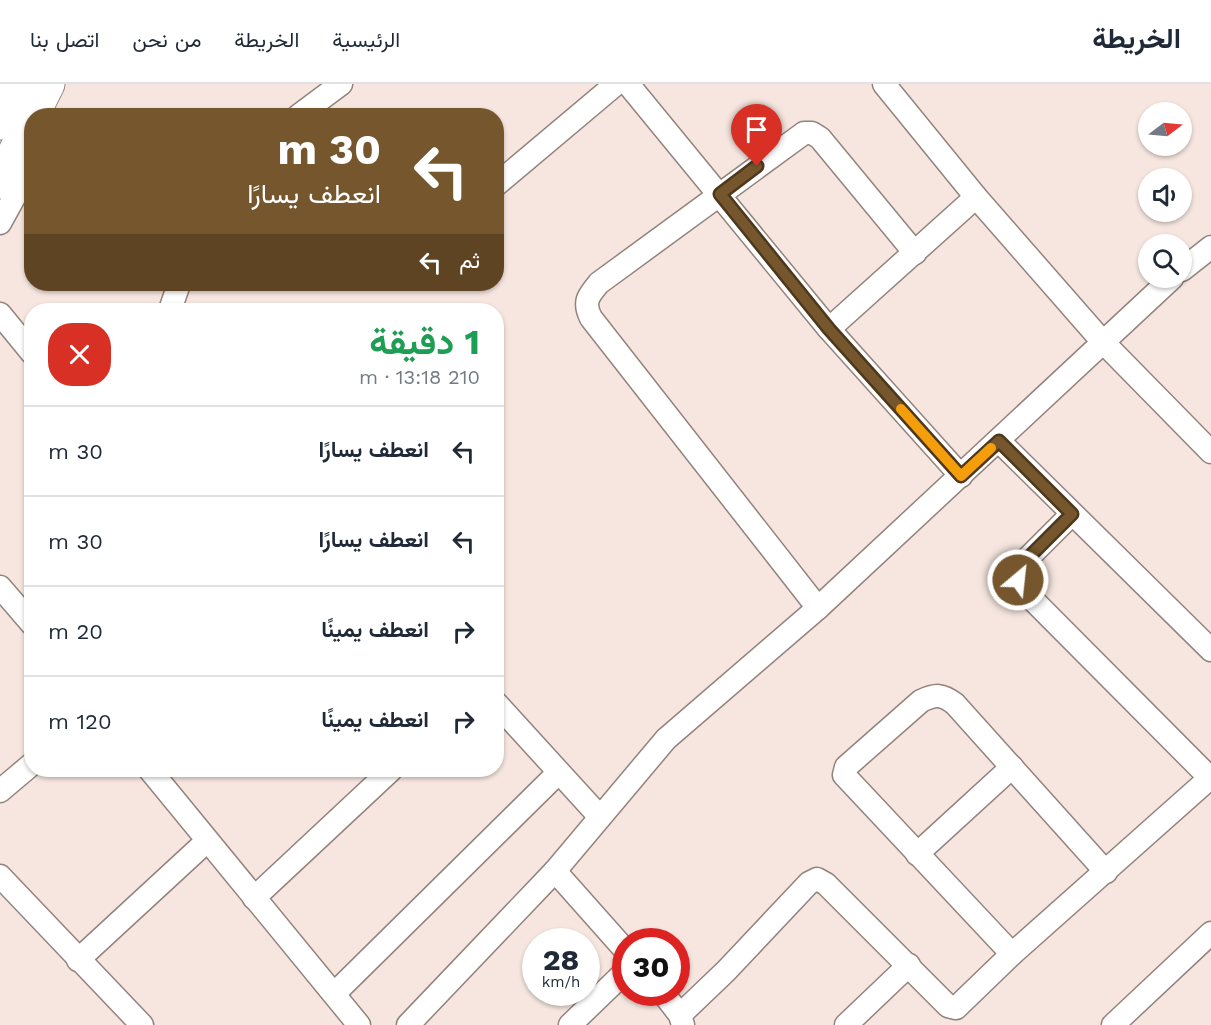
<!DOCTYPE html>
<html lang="ar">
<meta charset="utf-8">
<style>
:root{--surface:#fff;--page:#f6f6f7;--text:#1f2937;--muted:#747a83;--line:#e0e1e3}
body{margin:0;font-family:"Work Sans",Vazirmatn,sans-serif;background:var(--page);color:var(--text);direction:rtl;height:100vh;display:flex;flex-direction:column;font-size:22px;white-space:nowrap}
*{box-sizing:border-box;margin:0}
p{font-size:20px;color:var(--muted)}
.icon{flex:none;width:33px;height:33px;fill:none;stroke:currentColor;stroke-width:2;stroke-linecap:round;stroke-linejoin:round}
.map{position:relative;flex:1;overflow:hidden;direction:ltr}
.sheet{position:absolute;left:24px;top:219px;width:480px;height:474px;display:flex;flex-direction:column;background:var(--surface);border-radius:24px;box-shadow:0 2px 4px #0004;direction:rtl}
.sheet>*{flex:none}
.hud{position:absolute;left:24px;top:24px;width:480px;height:183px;border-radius:24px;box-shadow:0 2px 4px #0004;direction:rtl;background:#76562c;color:#fff;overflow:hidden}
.needle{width:39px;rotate:74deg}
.tools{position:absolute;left:1138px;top:18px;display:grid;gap:12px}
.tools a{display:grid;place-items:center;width:54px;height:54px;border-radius:50%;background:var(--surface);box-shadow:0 2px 4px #0004;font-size:30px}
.speed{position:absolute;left:522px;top:844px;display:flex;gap:12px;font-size:30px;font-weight:700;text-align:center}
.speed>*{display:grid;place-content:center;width:78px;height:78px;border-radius:50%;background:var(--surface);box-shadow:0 2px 4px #0004;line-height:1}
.speed small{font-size:15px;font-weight:400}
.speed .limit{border:9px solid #d22;background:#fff;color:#111}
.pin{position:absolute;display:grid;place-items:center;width:51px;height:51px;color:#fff;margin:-62px -26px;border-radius:50% 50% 50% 0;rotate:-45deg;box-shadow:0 0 6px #0007}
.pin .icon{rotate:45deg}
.me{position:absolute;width:66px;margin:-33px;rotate:28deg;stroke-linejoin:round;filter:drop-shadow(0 0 4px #0008)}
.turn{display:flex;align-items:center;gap:21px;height:126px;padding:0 24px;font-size:27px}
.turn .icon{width:78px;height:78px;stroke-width:2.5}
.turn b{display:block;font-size:42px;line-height:51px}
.then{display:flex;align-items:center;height:57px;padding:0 24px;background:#0003;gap:12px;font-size:22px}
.round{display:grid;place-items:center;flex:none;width:63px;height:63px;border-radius:24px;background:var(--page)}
.summary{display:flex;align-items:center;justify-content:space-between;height:102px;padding:0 24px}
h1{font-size:36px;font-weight:700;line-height:45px;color:#1e9e55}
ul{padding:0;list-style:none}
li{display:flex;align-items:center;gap:18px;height:90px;padding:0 24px;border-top:2px solid var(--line)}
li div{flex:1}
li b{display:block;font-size:22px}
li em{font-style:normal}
header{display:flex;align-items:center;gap:36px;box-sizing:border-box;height:84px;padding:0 30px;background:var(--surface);border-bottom:2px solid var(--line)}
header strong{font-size:28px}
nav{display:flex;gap:33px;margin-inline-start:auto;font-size:21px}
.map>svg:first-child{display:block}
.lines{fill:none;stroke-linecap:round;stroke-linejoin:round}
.minor-casing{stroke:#92837d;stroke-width:25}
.highway-casing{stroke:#92837d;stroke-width:35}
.minor{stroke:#fff;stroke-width:22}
.highway{stroke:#fff;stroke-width:33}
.route-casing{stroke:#4d381d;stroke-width:15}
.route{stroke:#76562c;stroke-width:10}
.slow{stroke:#f59e0b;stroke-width:10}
</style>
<header>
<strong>الخريطة</strong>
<nav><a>الرئيسية</a><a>الخريطة</a><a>من نحن</a><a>اتصل بنا</a></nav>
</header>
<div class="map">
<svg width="1211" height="941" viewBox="0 0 1211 941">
<rect width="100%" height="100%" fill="#f6e6df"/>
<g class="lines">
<defs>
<g id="minor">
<polyline points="628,0 829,245 961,392"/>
<polyline points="884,0 976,113 1102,257 1211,368"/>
<polyline points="298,32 341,0"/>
<polyline points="496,101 616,0"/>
<polyline points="0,139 32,81"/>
<polyline points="1182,186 1211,163"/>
<polyline points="170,226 179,200"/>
<polyline points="0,230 32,269"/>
<polyline points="829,245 976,113"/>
<polyline points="999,357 1211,566"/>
<path d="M1072 430 1022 480C1016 490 1018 496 1023 506L1210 694"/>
<polyline points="0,503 32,540"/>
<path d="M818 524 591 234C583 218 588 212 599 199L804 49H812L820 54 915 169"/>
<polyline points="496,619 600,733"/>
<polyline points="150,686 359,941"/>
<polyline points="0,707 32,680"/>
<polyline points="917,770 1012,683"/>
<polyline points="555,787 626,867"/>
<polyline points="0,792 142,941"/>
<polyline points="254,814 391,686"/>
<path d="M1012 870 844 691 846 683 921 617C936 610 942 610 955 620L1106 788"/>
<polyline points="78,876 207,757"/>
<polyline points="663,909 680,931 683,941"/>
<polyline points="334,910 558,689"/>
<polyline points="680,931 726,887 809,799 817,795 826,800 948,922 956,924 1012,870 1211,693"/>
<polyline points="408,941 555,787 666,655 818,524 1172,194"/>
<polyline points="570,941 626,887"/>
<polyline points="846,941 909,881"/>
<polyline points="1113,941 1211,849"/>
</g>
<g id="highway">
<polyline points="32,32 48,0"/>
<polyline points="0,39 18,0"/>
<polyline points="0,98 32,33"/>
</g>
</defs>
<!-- minor casing -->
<use href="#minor" class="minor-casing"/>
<!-- highway casing -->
<use href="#highway" class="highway-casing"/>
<!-- minor -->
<use href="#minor" class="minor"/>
<!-- highway -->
<use href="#highway" class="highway"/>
</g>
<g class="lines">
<defs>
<polyline id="route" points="757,82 720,110 829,245 961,392 999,357 1072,430 1022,480 1018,487 1018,496"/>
</defs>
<!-- route casing -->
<use href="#route" class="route-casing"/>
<!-- route -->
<use href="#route" class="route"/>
<!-- slow -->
<polyline class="slow" points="901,325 961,392 991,364"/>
</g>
</svg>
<div class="tools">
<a><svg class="needle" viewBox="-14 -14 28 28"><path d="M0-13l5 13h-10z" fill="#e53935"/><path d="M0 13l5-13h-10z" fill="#747a83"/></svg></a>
<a><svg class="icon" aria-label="sound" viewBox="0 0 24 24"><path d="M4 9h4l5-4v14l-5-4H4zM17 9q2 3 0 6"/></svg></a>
<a><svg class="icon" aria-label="search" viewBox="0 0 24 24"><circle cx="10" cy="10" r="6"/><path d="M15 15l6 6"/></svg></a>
</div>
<div class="speed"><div>28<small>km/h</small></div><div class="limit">30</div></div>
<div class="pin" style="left:757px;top:82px;background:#d93025"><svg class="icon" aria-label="arrive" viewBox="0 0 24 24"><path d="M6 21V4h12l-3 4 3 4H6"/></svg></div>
<svg class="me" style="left:1018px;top:496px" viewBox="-20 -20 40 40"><circle r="17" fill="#76562c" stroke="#fff" stroke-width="3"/><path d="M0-11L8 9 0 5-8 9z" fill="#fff"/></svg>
<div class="hud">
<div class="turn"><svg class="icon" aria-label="left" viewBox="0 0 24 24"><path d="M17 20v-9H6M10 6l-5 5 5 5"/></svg><div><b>30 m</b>انعطف يسارًا</div></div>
<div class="then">ثم<svg class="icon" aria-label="left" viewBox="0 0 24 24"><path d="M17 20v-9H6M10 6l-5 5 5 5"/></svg></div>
</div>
<section class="sheet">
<div class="summary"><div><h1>1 دقيقة</h1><p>210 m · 13:18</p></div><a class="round" style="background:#d93025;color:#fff"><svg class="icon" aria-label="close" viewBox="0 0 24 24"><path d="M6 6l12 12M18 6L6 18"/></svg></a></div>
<ul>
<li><svg class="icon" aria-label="left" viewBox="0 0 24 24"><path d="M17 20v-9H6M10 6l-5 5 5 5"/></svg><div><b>انعطف يسارًا</b></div><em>30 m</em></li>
<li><svg class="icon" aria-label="left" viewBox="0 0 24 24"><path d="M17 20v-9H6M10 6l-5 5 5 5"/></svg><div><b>انعطف يسارًا</b></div><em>30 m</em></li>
<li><svg class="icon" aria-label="right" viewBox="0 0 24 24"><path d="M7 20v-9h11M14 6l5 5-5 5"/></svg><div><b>انعطف يمينًا</b></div><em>20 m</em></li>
<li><svg class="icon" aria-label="right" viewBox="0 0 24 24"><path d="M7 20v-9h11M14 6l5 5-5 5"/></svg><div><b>انعطف يمينًا</b></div><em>120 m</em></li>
</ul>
</section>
</div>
